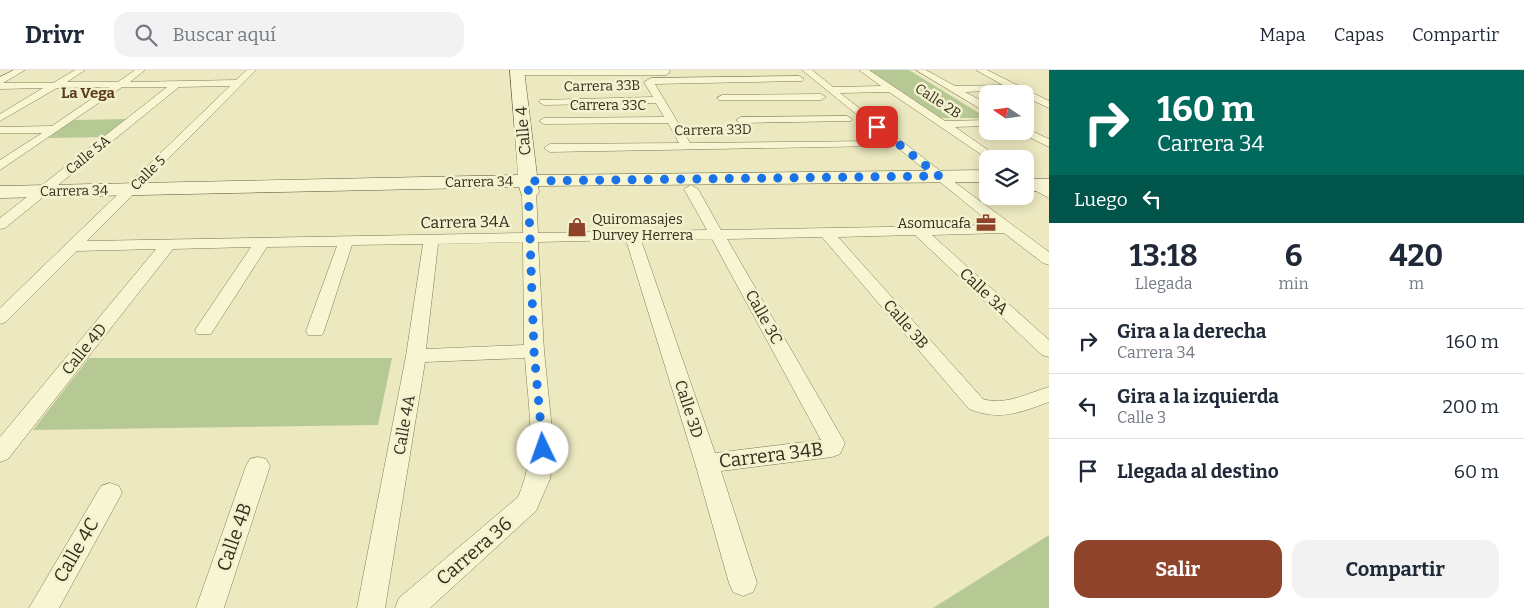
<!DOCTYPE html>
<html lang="es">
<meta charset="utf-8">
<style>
:root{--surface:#fff;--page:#f2f2f3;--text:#1f2937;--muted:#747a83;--line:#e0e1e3;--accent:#90432b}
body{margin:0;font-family:Bitter,serif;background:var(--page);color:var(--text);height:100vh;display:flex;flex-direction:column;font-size:19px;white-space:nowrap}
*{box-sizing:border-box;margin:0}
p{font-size:16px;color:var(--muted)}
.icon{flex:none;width:28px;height:28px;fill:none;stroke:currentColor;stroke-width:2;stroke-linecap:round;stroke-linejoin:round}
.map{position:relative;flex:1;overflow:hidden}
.panel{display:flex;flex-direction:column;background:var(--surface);width:475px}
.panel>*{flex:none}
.guide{background:#00695c;color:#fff;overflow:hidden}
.needle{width:32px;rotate:283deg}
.fabs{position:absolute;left:979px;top:15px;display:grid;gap:10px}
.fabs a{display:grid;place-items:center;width:55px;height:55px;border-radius:10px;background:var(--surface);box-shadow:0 2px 12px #0003;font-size:25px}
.pin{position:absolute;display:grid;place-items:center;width:42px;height:42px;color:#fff;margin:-21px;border-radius:10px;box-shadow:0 2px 8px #0006}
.me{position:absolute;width:55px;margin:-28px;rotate:357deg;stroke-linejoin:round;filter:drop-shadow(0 0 4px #0008)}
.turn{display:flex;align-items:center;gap:18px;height:105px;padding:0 25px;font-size:22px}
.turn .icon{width:65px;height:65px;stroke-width:2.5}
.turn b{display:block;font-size:35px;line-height:42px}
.then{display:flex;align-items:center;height:48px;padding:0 25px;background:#0003;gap:10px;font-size:19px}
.eta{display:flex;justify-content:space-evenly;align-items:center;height:85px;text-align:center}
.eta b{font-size:30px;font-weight:700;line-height:35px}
.button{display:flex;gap:10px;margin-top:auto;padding:10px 25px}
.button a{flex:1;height:58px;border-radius:15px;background:var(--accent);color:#fff;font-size:20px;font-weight:700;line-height:58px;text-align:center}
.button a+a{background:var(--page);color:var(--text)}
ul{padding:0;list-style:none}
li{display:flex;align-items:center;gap:15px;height:65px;padding:0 25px;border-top:1px solid var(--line)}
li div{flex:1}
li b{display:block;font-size:19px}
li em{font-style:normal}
header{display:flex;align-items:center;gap:30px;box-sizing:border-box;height:70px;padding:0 25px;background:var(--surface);border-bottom:1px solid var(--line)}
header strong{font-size:24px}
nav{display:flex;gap:28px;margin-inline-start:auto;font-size:18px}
.search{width:350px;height:45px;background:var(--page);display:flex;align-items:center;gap:12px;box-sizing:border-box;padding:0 18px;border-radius:15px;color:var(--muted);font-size:19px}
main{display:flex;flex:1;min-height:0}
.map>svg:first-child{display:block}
.green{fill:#b6c994}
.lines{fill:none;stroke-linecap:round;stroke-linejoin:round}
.street-casing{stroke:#847a59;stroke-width:1}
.secondary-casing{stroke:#655b3c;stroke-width:1}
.street{fill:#f7f5d2;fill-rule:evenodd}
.secondary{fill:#f7f5d2;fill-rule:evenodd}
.route{stroke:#1a73e8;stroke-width:9;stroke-dasharray:0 16.2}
.labels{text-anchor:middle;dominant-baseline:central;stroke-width:5;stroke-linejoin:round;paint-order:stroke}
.far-street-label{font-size:14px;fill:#342d1c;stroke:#f3f2cf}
.far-poi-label{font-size:14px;fill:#342d1c;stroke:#f3f2cf;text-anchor:start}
.far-neighbourhood-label{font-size:15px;font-weight:bold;fill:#5f3b1e;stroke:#f3f2cf}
.street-label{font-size:16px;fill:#342d1c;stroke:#f3f2cf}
.near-street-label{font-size:19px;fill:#342d1c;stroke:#f3f2cf}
</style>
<header>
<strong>Drivr</strong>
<div class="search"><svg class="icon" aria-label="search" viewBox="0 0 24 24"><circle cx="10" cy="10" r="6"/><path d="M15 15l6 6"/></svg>Buscar aquí</div>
<nav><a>Mapa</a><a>Capas</a><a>Compartir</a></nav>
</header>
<main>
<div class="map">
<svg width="1049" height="538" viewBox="0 0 1049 538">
<rect width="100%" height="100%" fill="#ece9c0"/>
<!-- green -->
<g class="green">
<polygon points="866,0 909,0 987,48 940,48"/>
<polygon points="128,49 107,67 48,68 73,50"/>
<polygon points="89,288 392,288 378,355 33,360"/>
<polygon points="1049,465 1049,538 933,538"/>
</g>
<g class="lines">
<defs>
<g id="street">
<path d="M14 0H25L3 13H53L75 0H85L67 12H118L135 0H145L130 12 236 10 247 0H256L87 171 523 163 522 122 529 118 536 122 538 163 707 160 684 119 691 115 698 119 721 160 993 155 802 0H812L833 17 881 16 859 0H869L945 51 988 50V56L955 57 1001 89H988L889 22 840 23 957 114 1049 182V195L1043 193 1004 163 932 165 1049 270V287L1042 285 915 165 838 167 983 329C1005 336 1028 323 1049 317V332C1019 343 1000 351 969 339L822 167 727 169 845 373 840 384 832 387 721 401 757 513 753 522 743 526 733 522 729 513 695 393 626 170 538 172 544 281 554 379 550 409 536 441 430 538H395L399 528 518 427C538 383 528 335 525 288L425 292 385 538H357L406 286 423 174 352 175 324 261 322 265H308L306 261 337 176 267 177 211 264H197L195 260 251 177 173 179 8 389 0 392V367L156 179 77 181 6 252 0 254V238L230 16 179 17 5 158 0 159V148L167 17H122L0 100V90L42 63H0V57L52 56 109 17 57 18 0 51V44L43 18 0 19V7ZM712 169 821 370 715 383 641 170ZM523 172 524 275 426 279 438 174Z"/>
<polygon points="518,0 669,0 670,2 666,5 515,5 515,1"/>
<polygon points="916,0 926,0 955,16 1003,15 976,0 987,0 1049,31 1049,38 1025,27 1025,24 1013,20 965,22 988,34 988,42 984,41"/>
<polygon points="799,6 804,9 802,11 655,14 690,73 876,71 882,74 880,76 550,82 544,78 550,74 679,73 668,53 544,54 539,51 544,48 664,47 656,33 544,35 539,32 540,30 653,27 644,12 651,8"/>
<polygon points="722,25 821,24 826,27 821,30 719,30 717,28"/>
<polygon points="847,46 852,49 851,51 741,53 736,50 741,47"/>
<polygon points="1025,58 1049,69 1049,77 1021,63 1020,61 1025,61"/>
<polygon points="1035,111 1049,118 1049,128 1030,118 1028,115 1030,112"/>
<polygon points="258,387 266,389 270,396 224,538 196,538 246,396 250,389"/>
<polygon points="110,413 119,416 122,423 59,538 29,538 101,416"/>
</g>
<g id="secondary">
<polygon points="510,0 524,0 537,105 988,100 988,112 538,116 539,122 536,126 522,126 519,117 0,128 0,116 518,105"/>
<rect x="1025" y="109" width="24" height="12"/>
</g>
</defs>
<!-- street casing -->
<use href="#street" class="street-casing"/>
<!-- secondary casing -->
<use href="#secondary" class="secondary-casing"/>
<!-- street -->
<use href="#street" class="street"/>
<!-- secondary -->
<use href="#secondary" class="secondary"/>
</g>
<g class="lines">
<!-- route -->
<polyline class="route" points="543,379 534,281 528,111 939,106 877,57"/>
</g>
<!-- icons -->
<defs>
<symbol id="office-bare" viewBox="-9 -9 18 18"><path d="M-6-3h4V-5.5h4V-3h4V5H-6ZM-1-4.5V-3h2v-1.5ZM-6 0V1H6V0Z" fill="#90432b" stroke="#f3f2cf" stroke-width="2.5" paint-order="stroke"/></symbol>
<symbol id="shop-bare" viewBox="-9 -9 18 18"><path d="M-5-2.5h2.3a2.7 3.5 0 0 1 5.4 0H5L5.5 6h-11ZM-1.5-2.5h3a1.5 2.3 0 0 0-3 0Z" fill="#90432b" stroke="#f3f2cf" stroke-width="2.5" paint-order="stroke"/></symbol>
</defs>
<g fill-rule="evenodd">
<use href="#office-bare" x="972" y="139" width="28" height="28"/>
<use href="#shop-bare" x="563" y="143" width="28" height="28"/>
</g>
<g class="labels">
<!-- far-street labels -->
<g class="far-street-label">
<text transform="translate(602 16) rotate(-1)">Carrera 33B</text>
<text transform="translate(938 31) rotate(33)">Calle 2B</text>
<text x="608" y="35">Carrera 33C</text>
<text transform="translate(713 60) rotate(-1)">Carrera 33D</text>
<text transform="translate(88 85) rotate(-39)">Calle 5A</text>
<text transform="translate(148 103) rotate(-45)">Calle 5</text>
<text transform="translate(479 112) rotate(-1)">Carrera 34</text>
<text transform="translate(74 121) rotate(-1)">Carrera 34</text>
</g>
<!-- far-poi labels -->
<g class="far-poi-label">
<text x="592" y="149">Quiromasajes<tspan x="592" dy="16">Durvey Herrera</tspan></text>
<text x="971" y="153" text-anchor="end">Asomucafa</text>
</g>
<!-- far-neighbourhood labels -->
<g class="far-neighbourhood-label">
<text x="88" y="23">La Vega</text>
</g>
<!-- street labels -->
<g class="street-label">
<text transform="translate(523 61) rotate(-95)">Calle 4</text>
<text transform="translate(465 152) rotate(-1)">Carrera 34A</text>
<text transform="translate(984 221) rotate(43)">Calle 3A</text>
<text transform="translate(764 247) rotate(61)">Calle 3C</text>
<text transform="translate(906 254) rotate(49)">Calle 3B</text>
<text transform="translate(84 279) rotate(-51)">Calle 4D</text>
<text transform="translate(689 339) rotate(72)">Calle 3D</text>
<text transform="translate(404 355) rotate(-80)">Calle 4A</text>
</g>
<!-- near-street labels -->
<g class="near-street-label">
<text transform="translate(771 385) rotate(-7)">Carrera 34B</text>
<text transform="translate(234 467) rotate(-71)">Calle 4B</text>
<text transform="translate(76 480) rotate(-60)">Calle 4C</text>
<text transform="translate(474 481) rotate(-41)">Carrera 36</text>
</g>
</g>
</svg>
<div class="fabs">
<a><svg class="needle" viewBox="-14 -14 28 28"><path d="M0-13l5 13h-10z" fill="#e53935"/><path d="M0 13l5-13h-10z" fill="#747a83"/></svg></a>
<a><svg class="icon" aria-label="layers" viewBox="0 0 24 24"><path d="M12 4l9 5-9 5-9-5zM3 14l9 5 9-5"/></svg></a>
</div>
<div class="pin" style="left:877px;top:57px;background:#d93025"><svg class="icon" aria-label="arrive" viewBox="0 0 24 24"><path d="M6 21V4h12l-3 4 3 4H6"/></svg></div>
<svg class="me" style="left:543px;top:379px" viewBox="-20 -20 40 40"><circle r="19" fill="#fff"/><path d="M0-13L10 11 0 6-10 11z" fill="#1a73e8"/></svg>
</div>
<section class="panel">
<div class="guide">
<div class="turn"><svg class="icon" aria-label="right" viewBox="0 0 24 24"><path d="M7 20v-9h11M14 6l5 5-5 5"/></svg><div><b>160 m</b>Carrera 34</div></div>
<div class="then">Luego<svg class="icon" aria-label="left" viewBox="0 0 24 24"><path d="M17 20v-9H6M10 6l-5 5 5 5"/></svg></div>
</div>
<div class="eta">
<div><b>13:18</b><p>Llegada</p></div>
<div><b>6</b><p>min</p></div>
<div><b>420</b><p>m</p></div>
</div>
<ul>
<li><svg class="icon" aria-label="right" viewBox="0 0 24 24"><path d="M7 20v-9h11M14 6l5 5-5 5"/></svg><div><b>Gira a la derecha</b><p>Carrera 34</p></div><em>160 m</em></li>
<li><svg class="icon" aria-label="left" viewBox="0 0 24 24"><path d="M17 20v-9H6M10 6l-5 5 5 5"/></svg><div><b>Gira a la izquierda</b><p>Calle 3</p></div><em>200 m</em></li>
<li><svg class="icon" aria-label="arrive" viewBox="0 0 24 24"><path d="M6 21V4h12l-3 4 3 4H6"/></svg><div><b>Llegada al destino</b></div><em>60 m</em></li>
</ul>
<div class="button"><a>Salir</a><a>Compartir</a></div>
</section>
</main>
